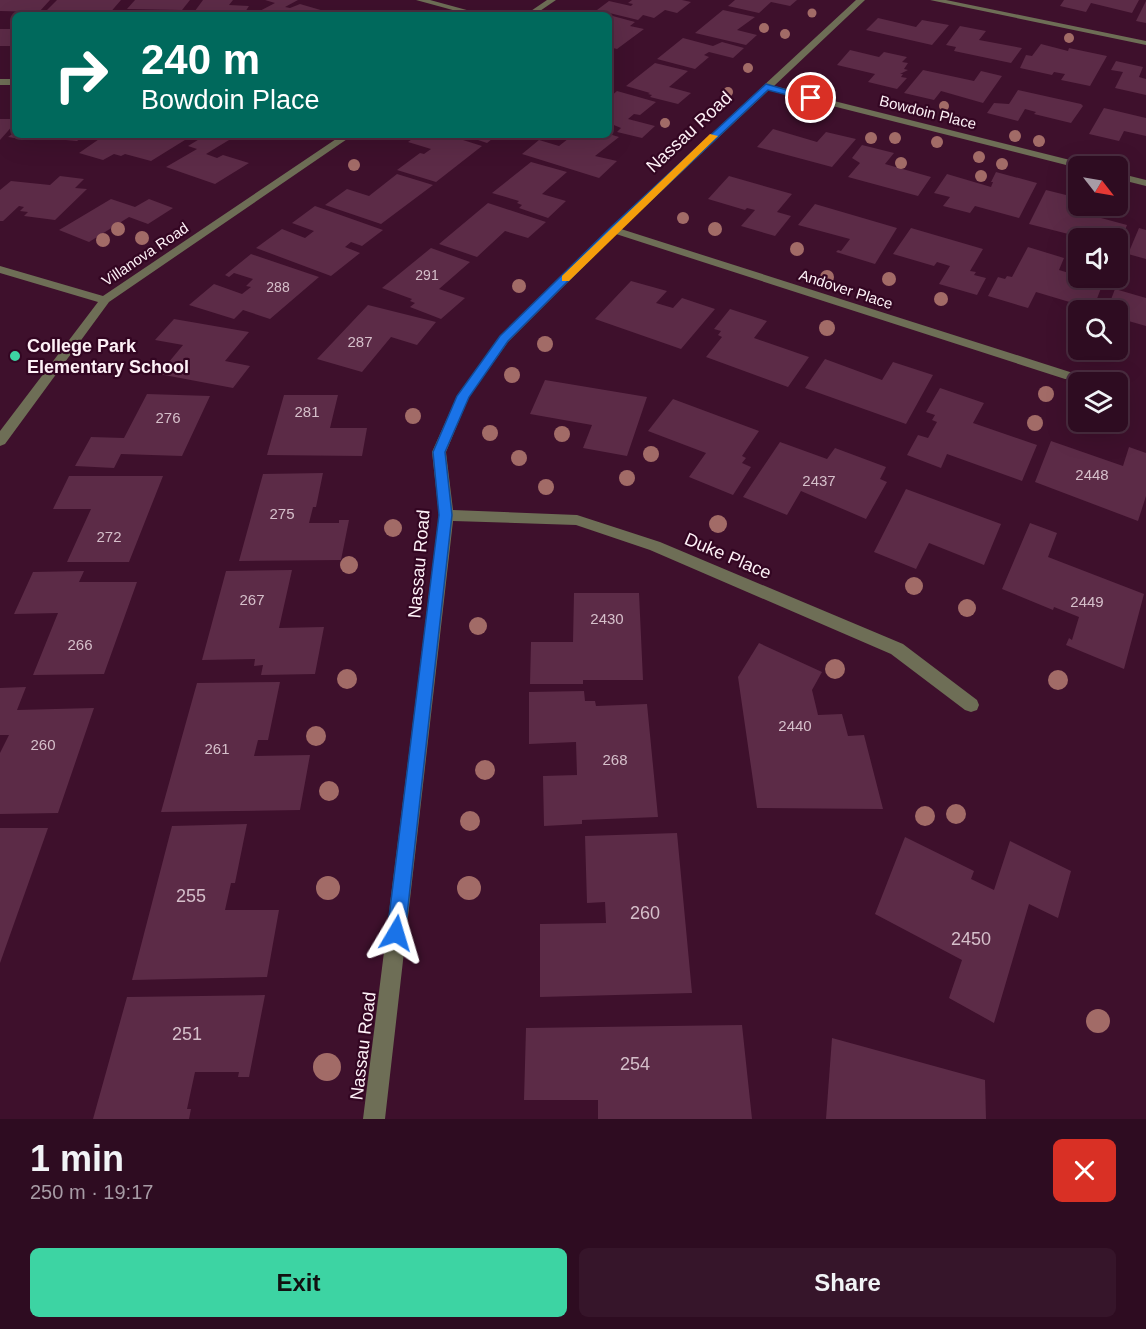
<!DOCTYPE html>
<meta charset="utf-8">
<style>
:root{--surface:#2e0c21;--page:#36152a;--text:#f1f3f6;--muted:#a79ba5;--line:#492c3f;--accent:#3dd4a3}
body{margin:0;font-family:Helvetica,sans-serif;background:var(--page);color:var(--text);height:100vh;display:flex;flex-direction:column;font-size:22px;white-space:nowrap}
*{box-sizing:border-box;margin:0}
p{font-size:20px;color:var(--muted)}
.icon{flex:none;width:33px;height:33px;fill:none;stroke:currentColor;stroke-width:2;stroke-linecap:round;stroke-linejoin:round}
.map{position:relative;height:1119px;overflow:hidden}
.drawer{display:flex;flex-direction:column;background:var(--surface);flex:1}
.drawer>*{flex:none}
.banner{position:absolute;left:12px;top:12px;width:600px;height:126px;border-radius:9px;box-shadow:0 6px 24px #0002,0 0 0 2px var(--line);background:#00695c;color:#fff;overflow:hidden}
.needle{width:39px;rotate:121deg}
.controls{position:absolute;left:1068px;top:156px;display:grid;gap:12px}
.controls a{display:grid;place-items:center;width:60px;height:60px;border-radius:9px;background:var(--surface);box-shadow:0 6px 24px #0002,0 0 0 2px var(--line);font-size:30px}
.pin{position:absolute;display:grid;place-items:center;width:51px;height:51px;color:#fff;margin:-26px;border:3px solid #fff;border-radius:50%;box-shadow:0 2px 6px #0007}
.me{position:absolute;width:66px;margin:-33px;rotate:7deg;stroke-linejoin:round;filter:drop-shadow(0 0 4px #0008)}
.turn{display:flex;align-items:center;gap:21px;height:126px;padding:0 30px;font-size:27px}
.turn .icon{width:78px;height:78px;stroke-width:2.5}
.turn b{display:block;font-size:42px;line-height:51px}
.round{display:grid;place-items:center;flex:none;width:63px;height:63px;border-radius:9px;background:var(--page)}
.head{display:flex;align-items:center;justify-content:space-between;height:102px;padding:0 30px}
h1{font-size:36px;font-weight:700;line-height:45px}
.cta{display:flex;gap:12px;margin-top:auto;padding:12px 30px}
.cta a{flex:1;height:69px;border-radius:9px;background:var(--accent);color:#111;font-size:24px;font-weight:700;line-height:69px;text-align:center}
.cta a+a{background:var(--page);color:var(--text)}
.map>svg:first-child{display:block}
.building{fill:#5c2b47}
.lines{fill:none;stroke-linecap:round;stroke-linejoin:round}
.street{fill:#6e6e56;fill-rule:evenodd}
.tree{fill:#a26b67}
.route{fill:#1a73e8;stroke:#114b97;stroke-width:1.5}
.slow{fill:#f59e0b}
.poi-dot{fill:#3dd4a3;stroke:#330622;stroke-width:2}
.labels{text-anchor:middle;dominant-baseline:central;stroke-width:4.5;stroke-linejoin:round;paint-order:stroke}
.far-number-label{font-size:14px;fill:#d5bfca}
.far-street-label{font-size:15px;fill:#fdf0f6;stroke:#330622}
.number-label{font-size:15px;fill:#d5bfca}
.street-label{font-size:18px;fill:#fdf0f6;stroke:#330622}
.poi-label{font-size:18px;font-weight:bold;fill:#fdf0f6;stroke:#330622;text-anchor:start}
.near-number-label{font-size:18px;fill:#d5bfca}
</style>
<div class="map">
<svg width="1146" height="1119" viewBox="0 0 1146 1119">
<rect width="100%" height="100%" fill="#3e102c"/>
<!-- building -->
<g class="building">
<polygon points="0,0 50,0 39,12 0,11"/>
<polygon points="57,0 121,0 108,15 90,15 94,11 44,13"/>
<polygon points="135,0 190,0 182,10 127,9"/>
<polygon points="203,0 233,0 229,5 249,6 243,15 192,15"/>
<polygon points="265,0 298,0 285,7 290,8 300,4 324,11 316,15 252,15 275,3"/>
<polygon points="632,0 682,0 691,2 677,13 665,10 654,18 643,15 638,20 597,10 609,1 631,6 633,4 628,3"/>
<polygon points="735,0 797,0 790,6 771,2 759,13 728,6"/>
<polygon points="1064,0 1139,0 1132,13 1091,3 1086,12 1060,6"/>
<polygon points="1146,1 1146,23 1136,21"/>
<polygon points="723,10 755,17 737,30 757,35 746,45 695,33"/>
<polygon points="609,15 635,22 630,26 644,29 617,49 609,47"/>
<polygon points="878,18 916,27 922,20 949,25 932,45 866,30"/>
<polygon points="960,26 986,31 979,40 1022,48 1011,63 954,51 956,47 946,45"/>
<rect x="0" y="29" width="15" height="17"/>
<polygon points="683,38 713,46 722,42 744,48 733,58 709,52 704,55 709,57 695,69 657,59"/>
<polygon points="1041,44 1068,51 1069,48 1107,56 1090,86 1061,80 1065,74 1054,72 1052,75 1020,68 1026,55 1032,56"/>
<polygon points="850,50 879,57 884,52 907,57 902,62 908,63 904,69 908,70 900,74 903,74 901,77 907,78 897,89 868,82 875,74 837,65"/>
<polygon points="1116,61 1143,67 1139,77 1146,79 1146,95 1115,88 1123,72 1111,70"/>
<polygon points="655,63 688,71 669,87 691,93 678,104 650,97 652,95 648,94 650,93 626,86"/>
<polygon points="923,70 974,81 981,71 1002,76 983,103 941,91 934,100 904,93"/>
<polygon points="1018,90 1081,104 1083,106 1071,123 1034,114 1036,112 1025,109 1018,121 987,113 994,103 1009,104"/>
<polygon points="617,91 656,102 640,115 634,114 628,119 655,126 642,138 617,132 621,128 609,123 609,98"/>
<polygon points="1104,108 1146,118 1146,136 1124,131 1119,141 1089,134"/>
<polygon points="0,119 15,119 15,123 0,140"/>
<polygon points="773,129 817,142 826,132 856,139 832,167 757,147"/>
<polygon points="15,132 15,135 84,135 77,141 32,137 28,140 8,137"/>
<polygon points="609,134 619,137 595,156 617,161 599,178 522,154 539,140 559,146 573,135"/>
<polygon points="105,135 155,137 193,135 151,161 125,154 121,156 114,154 103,160 79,153"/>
<polygon points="206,135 229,140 206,154 217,158 223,155 249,163 215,184 166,167 197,149 188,146"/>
<polygon points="418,135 447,135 482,146 436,182 397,170 420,153 424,154 431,149 408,142"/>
<polygon points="463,135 497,135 487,143"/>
<polygon points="862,145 894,153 885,164 931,177 918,196 848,177 860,163 852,158"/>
<polygon points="531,162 567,172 542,194 566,201 548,218 519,208 522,205 517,203 519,201 492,193"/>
<polygon points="996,172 1037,183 1019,218 975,206 970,213 943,206 950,197 934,193 947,174 991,187 993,182 991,182"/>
<polygon points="397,174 433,185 381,224 325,205 347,189 369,196"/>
<polygon points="60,176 84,179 75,188 87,189 55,220 24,216 28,212 20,211 24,207 19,206 3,221 0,221 0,190 11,181 50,185"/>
<polygon points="729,176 792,194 777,212 791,216 775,236 741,226 755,210 747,208 745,210 708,199"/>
<polygon points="1046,190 1078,198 1075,211 1127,225 1118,248 1118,238 1084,238 1029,224"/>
<polygon points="111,199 135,207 149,199 173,208 148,224 129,217 89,242 59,230"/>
<polygon points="488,203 546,222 528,238 505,231 477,257 439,244"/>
<polygon points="815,204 897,228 875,264 836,252 838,250 841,251 850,239 798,225"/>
<polygon points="315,206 383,230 362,246 351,242 345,247 360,253 331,276 256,248 282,229 305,238 314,231 292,223"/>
<polygon points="911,228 983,249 970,271 976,272 974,275 986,278 977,295 939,284 950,266 937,262 934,266 893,254"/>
<polygon points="1139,228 1146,230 1146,259 1128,254"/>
<polygon points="1028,247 1064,258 1059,270 1103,283 1093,309 1036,292 1028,308 988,296 998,277 1005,279 1007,276 1012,277"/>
<polygon points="431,248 470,262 439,289 465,298 441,319 410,307 415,303 410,301 412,299 382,288"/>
<polygon points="251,254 319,277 270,319 243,310 234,319 189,305 214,284 242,294 251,287 246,286 253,279 234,273 229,277 225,275"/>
<polygon points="631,281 667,291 656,303 673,308 682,298 715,309 681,349 595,319"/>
<polygon points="1115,289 1146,298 1146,326 1118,318 1118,310 1107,310"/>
<polygon points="368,305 436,322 417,345 391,337 362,372 317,359"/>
<polygon points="730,309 767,321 754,338 809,357 788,387 706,357 722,337 718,335 721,331 714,329"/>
<polygon points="174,319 249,332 225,361 250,366 233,388 159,374 183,345 155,340"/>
<polygon points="825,359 882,380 893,362 933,375 906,424 805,388"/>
<polygon points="545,380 647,397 627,456 583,448 592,425 530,414"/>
<polygon points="940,388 984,403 973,423 1037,445 1022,481 947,454 941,468 907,455 918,435 928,438 937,422 932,420 935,415 926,412"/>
<polygon points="147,394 210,396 182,456 121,454 114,468 75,466 91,437 124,438"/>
<polygon points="284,395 338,395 330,428 367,428 362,456 267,455"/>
<polygon points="673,399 759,431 742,456 746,458 742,463 751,467 733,495 689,477 706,453 648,431"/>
<polygon points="1051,441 1123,466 1129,447 1146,453 1146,496 1138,521 1035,482"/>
<polygon points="780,442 827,459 835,448 886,467 880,479 887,482 866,519 801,491 787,515 743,497"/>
<polygon points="323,473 316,507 313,507 309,523 339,523 339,520 349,520 341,560 239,561 263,474"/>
<polygon points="69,476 163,476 129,562 67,562 91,509 53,509"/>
<polygon points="906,489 1001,524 984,565 929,543 916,569 874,552"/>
<polygon points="1030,523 1057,533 1048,557 1144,594 1124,669 1066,645 1069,638 1072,640 1079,617 1054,607 1053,610 1002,589"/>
<polygon points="292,570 279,628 324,627 315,674 261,675 263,665 254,666 255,659 202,660 226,571"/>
<polygon points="84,571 79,582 137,582 104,674 33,675 58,613 14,614 33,572"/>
<polygon points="574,593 639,593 643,680 583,680 583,684 530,684 531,642 573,642"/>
<polygon points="759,643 822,672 812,690 818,715 842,714 848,736 864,735 883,809 757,808 738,677"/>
<polygon points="280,682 268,740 258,740 254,756 310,755 300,810 161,812 197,683"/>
<polygon points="26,687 17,710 94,708 58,813 0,814 0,753 9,735 0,735 0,688"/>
<polygon points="584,691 585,701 595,701 596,706 647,704 658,817 582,820 582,824 544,826 543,776 577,775 576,742 529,744 529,692"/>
<polygon points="247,824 235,883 231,883 225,910 279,910 267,977 132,980 172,826"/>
<polygon points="0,828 48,828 0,963"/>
<polygon points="677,833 692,993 540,997 540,924 606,923 605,902 587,903 585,836"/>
<polygon points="905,837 974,871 971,879 994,890 1010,841 1071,871 1058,918 1029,904 994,1023 949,998 962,960 875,914"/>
<polygon points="265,995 249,1077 238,1077 239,1072 195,1072 187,1109 191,1109 189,1119 93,1119 127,997"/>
<polygon points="742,1025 752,1119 598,1119 598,1100 524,1100 526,1028"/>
<polygon points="832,1038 985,1080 986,1119 826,1119"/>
</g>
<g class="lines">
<!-- street -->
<g class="street">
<polygon points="416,0 430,0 485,15 471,15"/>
<polygon points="547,0 556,0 534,15 525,15"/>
<polygon points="856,0 865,0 774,86 1086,164 1087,166 1078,168 769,90 621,229 1073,373 1075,376 1073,379 1065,379 616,234 508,342 469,397 446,452 453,510 577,515 660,542 903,644 977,700 979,705 977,710 971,712 965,710 891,654 650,550 576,525 453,521 385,1119 363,1119 439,515 432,452 457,396 500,336 610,228"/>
<polygon points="930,0 946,0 1146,41 1146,45"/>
<rect x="0" y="79" width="15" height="6"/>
<polygon points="342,135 353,135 109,302 5,444 0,446 0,431 98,302 0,273 0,266 103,296"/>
<polygon points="1118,173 1146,180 1146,186 1118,179"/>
</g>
</g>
<!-- trees -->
<g class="tree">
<circle cx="812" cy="13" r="4.5"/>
<circle cx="764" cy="28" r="5"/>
<circle cx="785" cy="34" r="5"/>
<circle cx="1069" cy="38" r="5"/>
<circle cx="748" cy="68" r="5"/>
<circle cx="728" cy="92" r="5"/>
<circle cx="944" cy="106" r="5"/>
<circle cx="665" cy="123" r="5"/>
<circle cx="1015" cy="136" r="6"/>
<circle cx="871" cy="138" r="6"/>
<circle cx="895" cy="138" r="6"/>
<circle cx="1039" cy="141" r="6"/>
<circle cx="937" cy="142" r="6"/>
<circle cx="979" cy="157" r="6"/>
<circle cx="901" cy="163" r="6"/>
<circle cx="1002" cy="164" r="6"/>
<circle cx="354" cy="165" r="6"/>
<circle cx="981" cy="176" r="6"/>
<circle cx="683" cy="218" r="6"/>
<circle cx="118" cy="229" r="7"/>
<circle cx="715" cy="229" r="7"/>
<circle cx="142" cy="238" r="7"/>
<circle cx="103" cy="240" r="7"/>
<circle cx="797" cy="249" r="7"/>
<circle cx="827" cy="277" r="7"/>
<circle cx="889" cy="279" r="7"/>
<circle cx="519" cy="286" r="7"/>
<circle cx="941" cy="299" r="7"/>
<circle cx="827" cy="328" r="8"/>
<circle cx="545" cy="344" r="8"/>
<circle cx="512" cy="375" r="8"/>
<circle cx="1046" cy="394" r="8"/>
<circle cx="413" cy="416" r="8"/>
<circle cx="1035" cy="423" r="8"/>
<circle cx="490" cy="433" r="8"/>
<circle cx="562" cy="434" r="8"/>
<circle cx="651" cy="454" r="8"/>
<circle cx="519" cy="458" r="8"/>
<circle cx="627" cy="478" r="8"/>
<circle cx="546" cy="487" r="8"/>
<circle cx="718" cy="524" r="9"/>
<circle cx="393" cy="528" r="9"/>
<circle cx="349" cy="565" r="9"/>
<circle cx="914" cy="586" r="9"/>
<circle cx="967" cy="608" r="9"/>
<circle cx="478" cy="626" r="9"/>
<circle cx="835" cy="669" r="10"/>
<circle cx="347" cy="679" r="10"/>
<circle cx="1058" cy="680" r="10"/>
<circle cx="316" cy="736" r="10"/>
<circle cx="485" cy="770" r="10"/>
<circle cx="329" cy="791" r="10"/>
<circle cx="956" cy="814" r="10"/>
<circle cx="925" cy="816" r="10"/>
<circle cx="470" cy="821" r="10"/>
<circle cx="328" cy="888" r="12"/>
<circle cx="469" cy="888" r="12"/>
<circle cx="1098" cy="1021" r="12"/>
<circle cx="327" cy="1067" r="14"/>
</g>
<!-- route -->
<polygon class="route" points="766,84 815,98 811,101 768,90 617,232 508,341 469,397 445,452 452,515 405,933 403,940 396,942 390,940 387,933 439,515 433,452 457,396 500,336 610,228"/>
<!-- slow -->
<polygon class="slow" points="710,134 718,136 569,281 562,281 562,276"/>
<!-- markers -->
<circle class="poi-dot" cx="15" cy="356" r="6"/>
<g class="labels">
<!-- far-number labels -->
<g class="far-number-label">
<text x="427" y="275">291</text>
<text x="278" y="287">288</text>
</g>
<!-- far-street labels -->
<g class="far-street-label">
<text transform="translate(928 112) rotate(14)">Bowdoin Place</text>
<text transform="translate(145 254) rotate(-34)">Villanova Road</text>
<text transform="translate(846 289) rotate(18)">Andover Place</text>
</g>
<!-- number labels -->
<g class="number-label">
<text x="360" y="341">287</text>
<text x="307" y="411">281</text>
<text x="168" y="417">276</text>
<text x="1092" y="474">2448</text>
<text x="819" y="480">2437</text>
<text x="282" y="513">275</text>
<text x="109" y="536">272</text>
<text x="252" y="599">267</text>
<text x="1087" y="601">2449</text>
<text x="607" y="618">2430</text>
<text x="80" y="644">266</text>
<text x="795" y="725">2440</text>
<text x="43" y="744">260</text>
<text x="217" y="748">261</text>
<text x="615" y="759">268</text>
</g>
<!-- street labels -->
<g class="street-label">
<text transform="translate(689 132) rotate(-43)">Nassau Road</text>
<text transform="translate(728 556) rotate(23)">Duke Place</text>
<text transform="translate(419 564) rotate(-85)">Nassau Road</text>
<text transform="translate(363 1046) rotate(-83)">Nassau Road</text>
</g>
<!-- poi labels -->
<g class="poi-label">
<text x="27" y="346">College Park<tspan x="27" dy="21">Elementary School</tspan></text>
</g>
<!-- near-number labels -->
<g class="near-number-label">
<text x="191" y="896">255</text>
<text x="645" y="913">260</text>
<text x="971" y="939">2450</text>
<text x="187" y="1034">251</text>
<text x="635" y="1064">254</text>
</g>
</g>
</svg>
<div class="controls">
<a><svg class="needle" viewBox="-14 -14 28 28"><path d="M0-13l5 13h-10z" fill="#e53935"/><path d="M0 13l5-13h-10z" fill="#a79ba5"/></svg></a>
<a><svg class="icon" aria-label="sound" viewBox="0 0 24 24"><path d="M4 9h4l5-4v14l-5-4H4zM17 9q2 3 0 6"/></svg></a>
<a><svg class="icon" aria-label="search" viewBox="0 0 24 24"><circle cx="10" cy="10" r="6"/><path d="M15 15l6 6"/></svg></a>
<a><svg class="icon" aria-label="layers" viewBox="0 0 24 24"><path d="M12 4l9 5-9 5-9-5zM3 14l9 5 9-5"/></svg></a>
</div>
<div class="pin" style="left:811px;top:98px;background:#d93025"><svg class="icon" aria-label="arrive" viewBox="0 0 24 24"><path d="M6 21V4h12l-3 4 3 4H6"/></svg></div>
<svg class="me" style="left:396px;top:933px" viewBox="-20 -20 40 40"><path d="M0-17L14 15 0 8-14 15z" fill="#1a73e8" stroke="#fff" stroke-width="4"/></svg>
<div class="banner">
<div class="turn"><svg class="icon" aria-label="right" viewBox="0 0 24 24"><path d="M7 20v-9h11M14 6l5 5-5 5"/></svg><div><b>240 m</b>Bowdoin Place</div></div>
</div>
</div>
<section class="drawer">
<div class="head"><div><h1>1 min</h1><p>250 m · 19:17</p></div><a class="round" style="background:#d93025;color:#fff"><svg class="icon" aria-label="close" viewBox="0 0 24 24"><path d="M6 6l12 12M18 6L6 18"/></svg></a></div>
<div class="cta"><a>Exit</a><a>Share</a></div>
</section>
